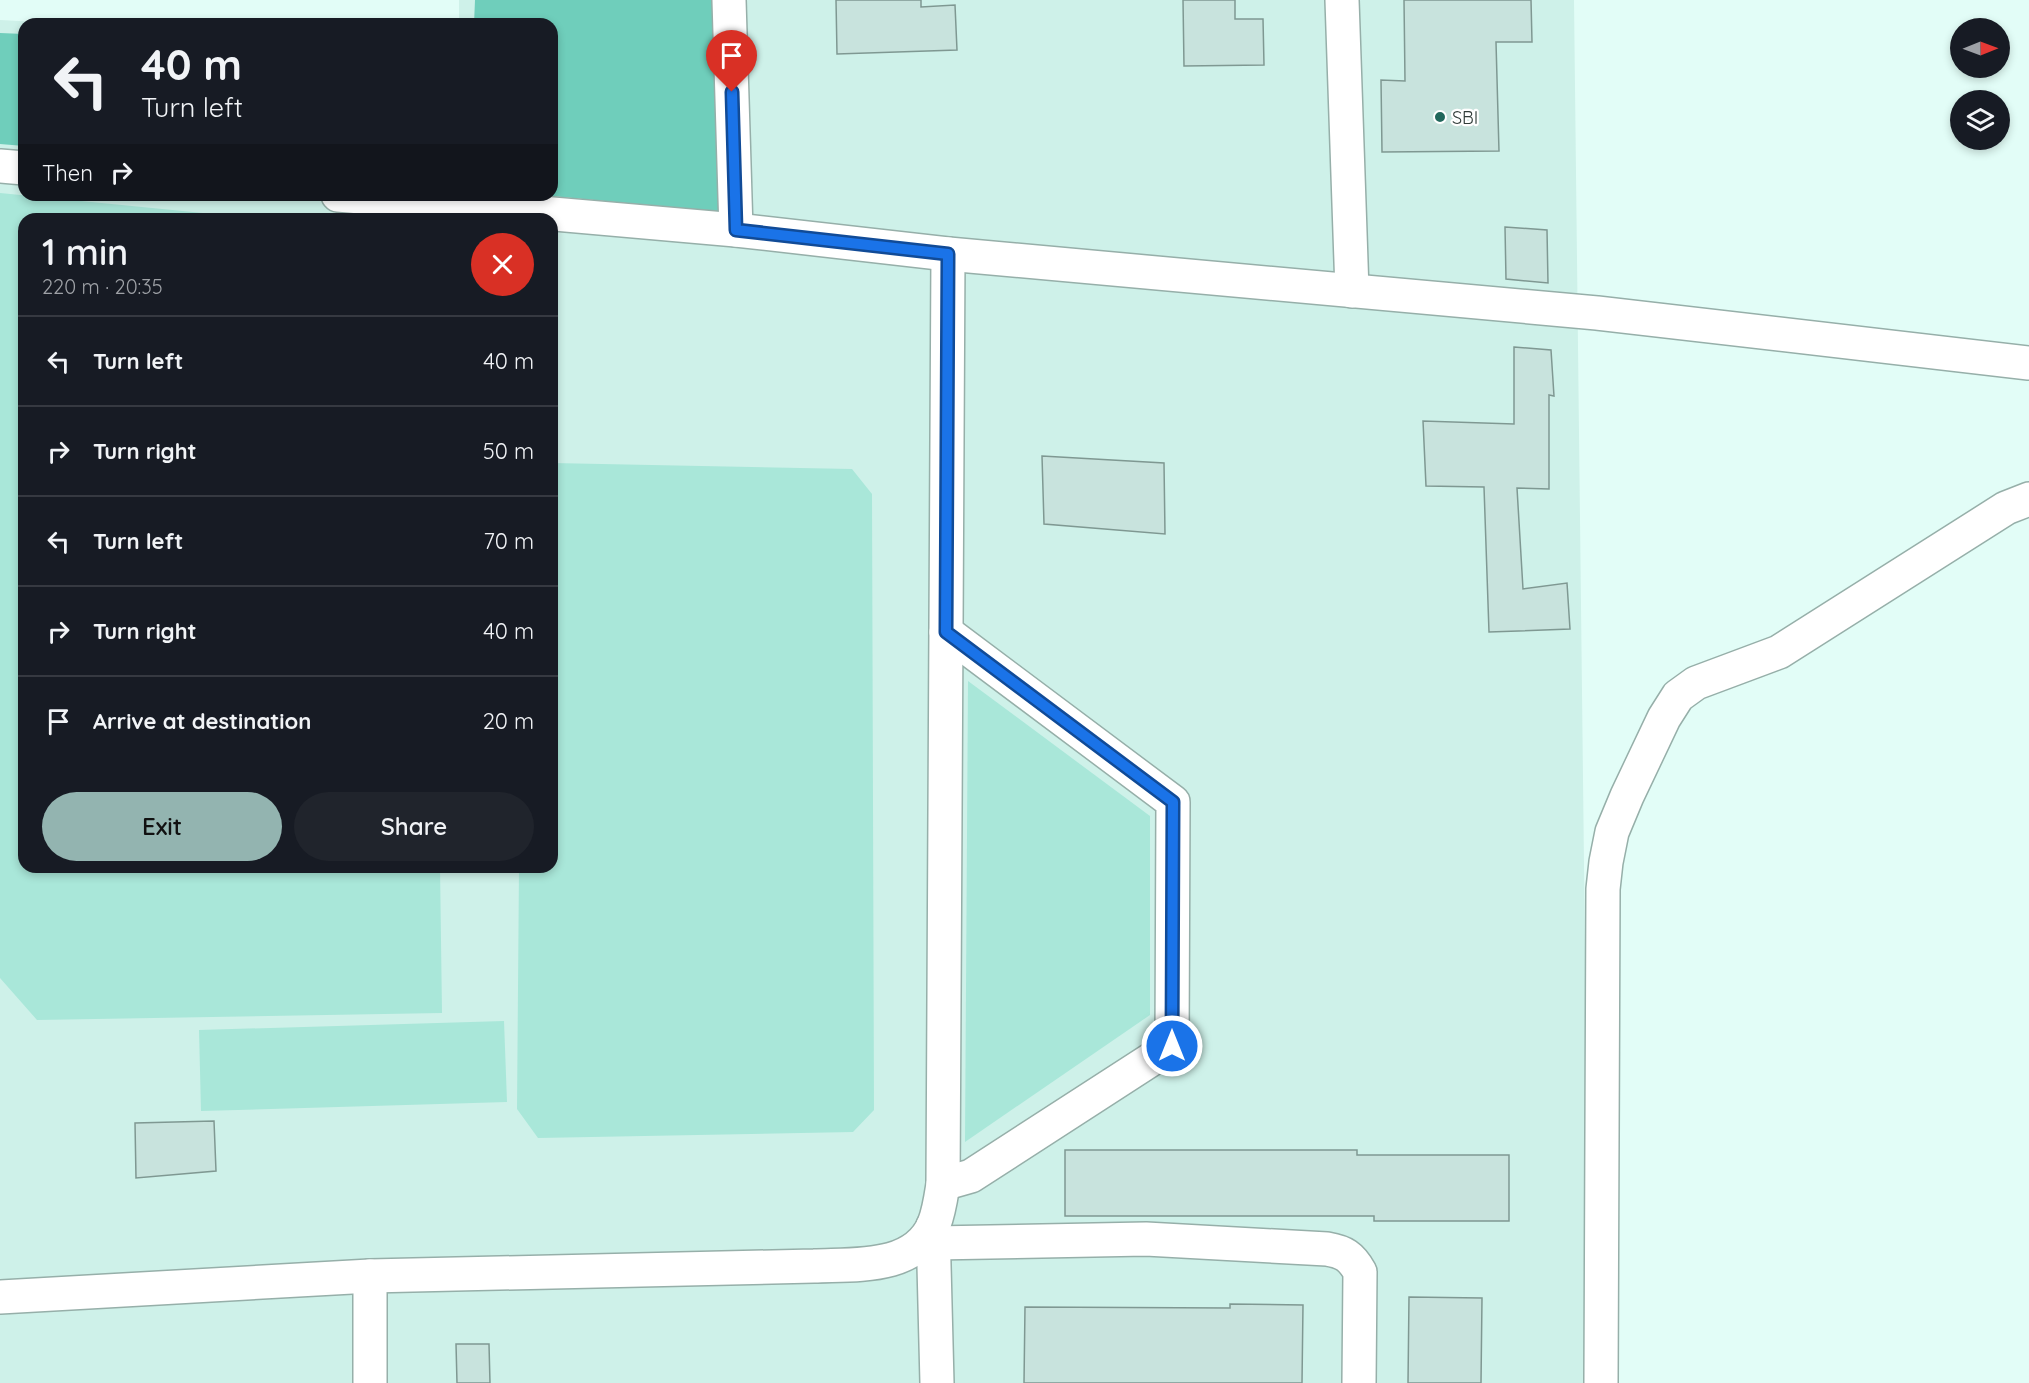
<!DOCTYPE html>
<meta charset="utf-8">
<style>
:root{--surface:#171b24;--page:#20242c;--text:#f1f3f6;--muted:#9ea1a6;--line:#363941;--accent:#93b4b0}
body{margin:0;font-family:Quicksand,sans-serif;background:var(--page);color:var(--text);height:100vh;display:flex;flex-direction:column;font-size:22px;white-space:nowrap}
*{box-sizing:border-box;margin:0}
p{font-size:20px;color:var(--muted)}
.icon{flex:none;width:33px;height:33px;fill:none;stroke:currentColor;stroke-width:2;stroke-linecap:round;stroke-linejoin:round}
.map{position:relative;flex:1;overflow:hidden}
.details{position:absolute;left:18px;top:213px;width:540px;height:660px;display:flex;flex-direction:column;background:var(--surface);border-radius:18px;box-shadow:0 3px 9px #0003}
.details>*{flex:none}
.guide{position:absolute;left:18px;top:18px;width:540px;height:183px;border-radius:18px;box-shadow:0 3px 9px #0003;background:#171b24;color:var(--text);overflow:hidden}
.needle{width:39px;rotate:89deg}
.controls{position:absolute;left:1950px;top:18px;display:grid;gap:12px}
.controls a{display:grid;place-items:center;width:60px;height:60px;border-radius:50%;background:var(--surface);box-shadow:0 3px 9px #0003;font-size:30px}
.pin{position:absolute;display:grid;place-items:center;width:51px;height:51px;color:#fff;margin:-62px -26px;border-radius:50% 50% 50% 0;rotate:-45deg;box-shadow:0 0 6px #0007}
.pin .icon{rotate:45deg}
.me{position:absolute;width:66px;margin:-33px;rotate:0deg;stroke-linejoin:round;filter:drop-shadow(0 0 4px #0008)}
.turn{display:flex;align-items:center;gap:21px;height:126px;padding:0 24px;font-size:27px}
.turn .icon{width:78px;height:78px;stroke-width:2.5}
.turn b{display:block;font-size:42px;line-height:51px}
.then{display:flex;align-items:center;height:57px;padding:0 24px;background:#0003;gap:12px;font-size:22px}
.round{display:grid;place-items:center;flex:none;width:63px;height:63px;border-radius:32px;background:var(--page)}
.headline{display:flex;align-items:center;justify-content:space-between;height:102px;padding:0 24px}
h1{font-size:36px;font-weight:600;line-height:45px}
.primary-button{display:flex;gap:12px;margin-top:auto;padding:12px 24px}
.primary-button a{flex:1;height:69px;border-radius:36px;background:var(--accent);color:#111;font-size:24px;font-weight:600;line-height:69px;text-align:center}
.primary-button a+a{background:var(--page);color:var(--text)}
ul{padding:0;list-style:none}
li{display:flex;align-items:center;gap:18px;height:90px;padding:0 24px;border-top:2px solid var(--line)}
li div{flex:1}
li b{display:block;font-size:22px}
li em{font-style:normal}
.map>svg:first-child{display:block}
.built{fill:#cef1e9;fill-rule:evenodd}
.green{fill:#a9e7d9}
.forest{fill:#6fcebb}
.building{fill:#c8e3dd;stroke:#7f9892;stroke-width:1.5}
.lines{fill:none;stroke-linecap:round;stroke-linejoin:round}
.minor-casing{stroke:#96afa9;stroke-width:36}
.minor{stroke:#fff;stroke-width:33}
.route-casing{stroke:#114b97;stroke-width:15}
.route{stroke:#1a73e8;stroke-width:10}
.poi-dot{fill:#21675b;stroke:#fff;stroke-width:2}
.labels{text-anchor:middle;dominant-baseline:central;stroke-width:4.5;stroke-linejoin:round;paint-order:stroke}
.poi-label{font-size:18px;fill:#313c39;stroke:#fff;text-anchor:start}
</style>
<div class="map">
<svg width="2029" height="1383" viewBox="0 0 2029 1383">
<rect width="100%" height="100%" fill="#e2fdf7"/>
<!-- built -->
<path class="built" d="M459 0H1574L1590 1383H0V20L75 24H24V195H552V24H459ZM24 219H552V867H24Z"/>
<!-- green -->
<g class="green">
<polygon points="0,193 263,219 24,219 24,867 440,867 442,1013 37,1020 0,978"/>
<polygon points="552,463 852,469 872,494 874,1110 853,1132 538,1138 517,1109 519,867 552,867"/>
<polygon points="968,681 1150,816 1150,1015 965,1142"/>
<polygon points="504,1021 507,1102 201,1111 199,1030"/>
</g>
<!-- forest -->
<g class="forest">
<polygon points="475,0 717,0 721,212 541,195 552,195 552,24 474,24"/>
<polygon points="0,33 24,34 24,146 0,144"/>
</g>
<!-- building -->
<g class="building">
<polygon points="836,0 921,0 921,7 955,5 957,50 837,54"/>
<polygon points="1183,0 1235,0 1235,19 1263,19 1264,65 1184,66"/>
<polygon points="1404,0 1531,0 1532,42 1496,42 1499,151 1382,152 1381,80 1405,81"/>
<polygon points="1505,227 1547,230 1548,283 1506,279"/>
<polygon points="1514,347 1551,350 1554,396 1549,395 1549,489 1517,488 1523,589 1567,583 1570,629 1489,632 1484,487 1426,486 1423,421 1514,424"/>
<polygon points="1042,456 1164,463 1165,534 1044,524"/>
<polygon points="214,1121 216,1171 136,1178 135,1123"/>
<polygon points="1065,1150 1357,1150 1357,1155 1509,1155 1509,1221 1374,1221 1374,1216 1065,1216"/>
<polygon points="1409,1297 1482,1298 1481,1383 1408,1383"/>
<polygon points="1230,1304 1303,1305 1302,1383 1024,1383 1025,1307 1230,1308"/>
<polygon points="456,1344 489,1344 490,1383 457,1383"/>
</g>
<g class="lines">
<defs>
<g id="minor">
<polyline points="729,0 736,230"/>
<polyline points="1342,0 1352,291"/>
<polyline points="0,166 24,168"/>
<polyline points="338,195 736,230 948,254 1597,313 2029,363"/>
<polyline points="943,1184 971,1176 1172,1046 1173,802 946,632"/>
<polyline points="933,1226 937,1383"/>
<path d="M934 1243 1146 1239 1327 1249C1344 1252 1351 1256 1360 1272L1359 1383"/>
<polyline points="370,1276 370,1383"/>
<path d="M0 1297 370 1276 814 1266C854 1264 915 1270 934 1224 939 1212 941 1197 943 1184L948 254"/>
<polyline points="1601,1383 1603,889 1606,862 1612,832 1627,796 1664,718 1678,696 1696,683 1779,652 2006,508 2029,499"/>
</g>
</defs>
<!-- minor casing -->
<use href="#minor" class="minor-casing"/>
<!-- minor -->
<use href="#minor" class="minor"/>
</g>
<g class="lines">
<defs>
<polyline id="route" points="732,92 736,230 948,254 946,632 1173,802 1172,1046"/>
</defs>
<!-- route casing -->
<use href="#route" class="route-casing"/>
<!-- route -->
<use href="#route" class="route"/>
</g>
<!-- markers -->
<circle class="poi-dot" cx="1440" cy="117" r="6"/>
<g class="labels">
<!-- poi labels -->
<g class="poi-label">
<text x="1452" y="117">SBI</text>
</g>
</g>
</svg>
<div class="controls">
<a><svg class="needle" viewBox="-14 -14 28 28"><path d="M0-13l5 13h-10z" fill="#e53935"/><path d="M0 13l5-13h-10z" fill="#9ea1a6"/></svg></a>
<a><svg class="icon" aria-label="layers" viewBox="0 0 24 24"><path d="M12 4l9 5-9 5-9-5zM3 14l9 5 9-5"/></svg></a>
</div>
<div class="pin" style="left:732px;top:92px;background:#d93025"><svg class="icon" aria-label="arrive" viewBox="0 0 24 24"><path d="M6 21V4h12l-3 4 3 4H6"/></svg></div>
<svg class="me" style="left:1172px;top:1046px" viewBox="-20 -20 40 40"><circle r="17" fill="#1a73e8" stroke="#fff" stroke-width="3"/><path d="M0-11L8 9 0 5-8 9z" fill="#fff"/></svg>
<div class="guide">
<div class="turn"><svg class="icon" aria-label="left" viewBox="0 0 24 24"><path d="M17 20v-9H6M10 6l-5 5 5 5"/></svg><div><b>40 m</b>Turn left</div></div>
<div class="then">Then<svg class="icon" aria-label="right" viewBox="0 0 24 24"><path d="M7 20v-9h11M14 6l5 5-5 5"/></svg></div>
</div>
<section class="details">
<div class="headline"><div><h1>1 min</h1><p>220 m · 20:35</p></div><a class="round" style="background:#d93025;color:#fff"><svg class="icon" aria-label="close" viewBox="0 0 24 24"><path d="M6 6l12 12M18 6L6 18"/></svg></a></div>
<ul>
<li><svg class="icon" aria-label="left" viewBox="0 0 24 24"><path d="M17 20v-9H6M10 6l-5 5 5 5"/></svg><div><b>Turn left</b></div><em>40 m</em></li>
<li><svg class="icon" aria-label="right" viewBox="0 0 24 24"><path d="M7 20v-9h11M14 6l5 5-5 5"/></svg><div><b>Turn right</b></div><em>50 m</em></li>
<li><svg class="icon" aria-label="left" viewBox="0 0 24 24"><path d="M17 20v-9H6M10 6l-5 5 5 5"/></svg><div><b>Turn left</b></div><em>70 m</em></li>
<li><svg class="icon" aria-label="right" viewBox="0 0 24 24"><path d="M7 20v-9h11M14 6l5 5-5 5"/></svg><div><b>Turn right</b></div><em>40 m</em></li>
<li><svg class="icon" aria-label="arrive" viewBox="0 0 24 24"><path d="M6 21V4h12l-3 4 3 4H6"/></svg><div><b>Arrive at destination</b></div><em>20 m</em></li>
</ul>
<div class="primary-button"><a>Exit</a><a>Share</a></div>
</section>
</div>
